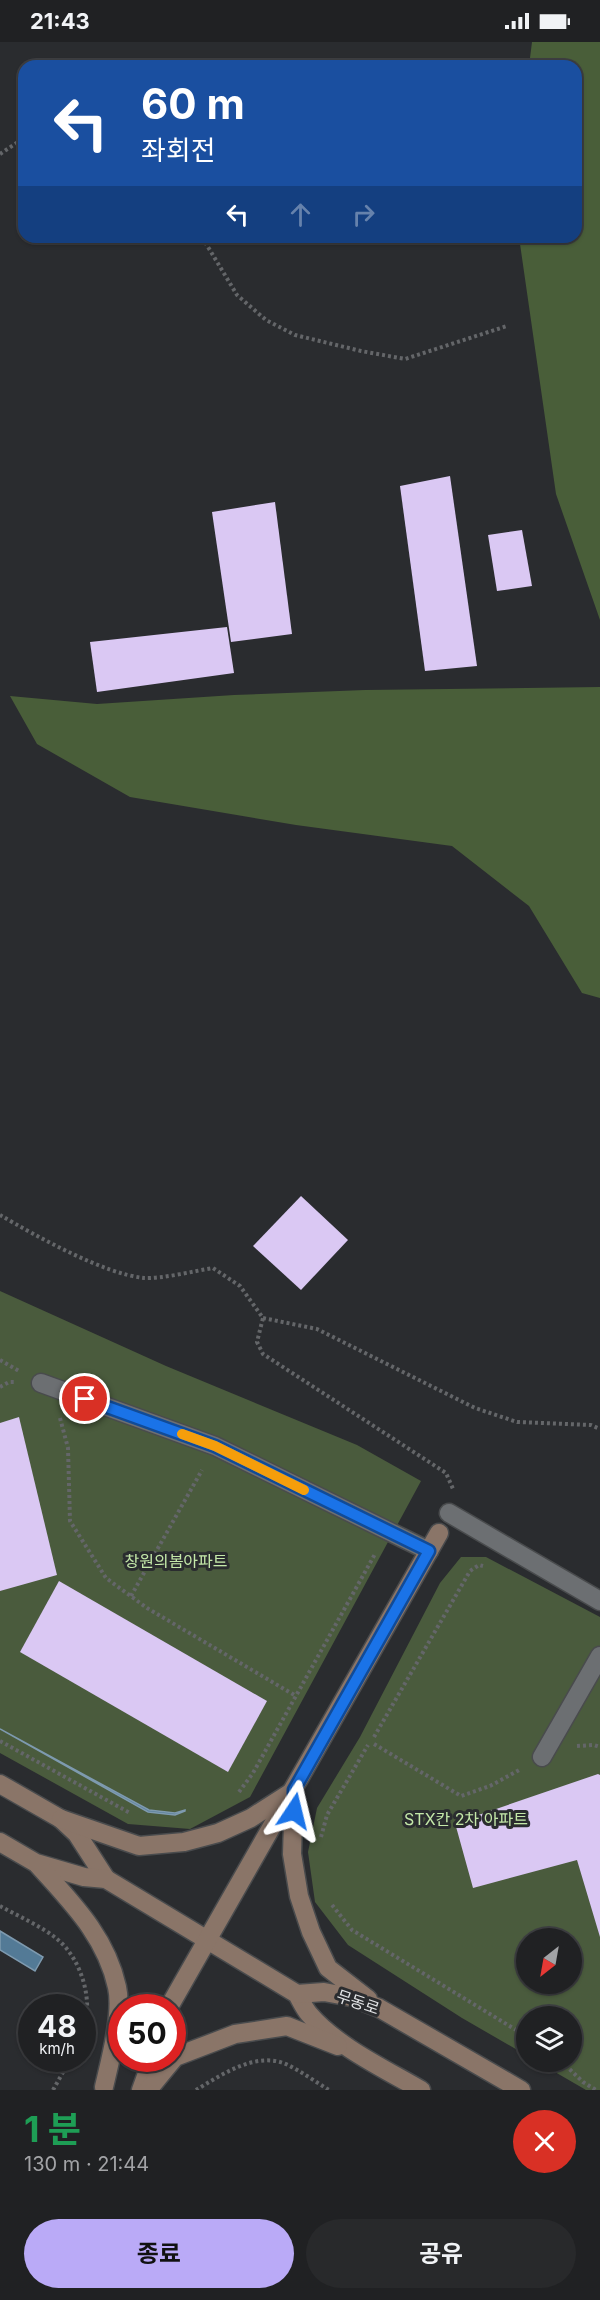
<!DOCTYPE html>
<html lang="ko">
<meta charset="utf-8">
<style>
:root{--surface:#202123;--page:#28292b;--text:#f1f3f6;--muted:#a2a3a6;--line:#3d3e41;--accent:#baaaf7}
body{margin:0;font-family:Inter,"Noto Sans KR",sans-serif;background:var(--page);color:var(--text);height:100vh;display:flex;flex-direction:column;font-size:22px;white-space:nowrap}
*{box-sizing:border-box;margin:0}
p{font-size:20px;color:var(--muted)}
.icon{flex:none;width:33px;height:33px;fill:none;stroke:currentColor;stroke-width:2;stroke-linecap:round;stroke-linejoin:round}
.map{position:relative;height:2048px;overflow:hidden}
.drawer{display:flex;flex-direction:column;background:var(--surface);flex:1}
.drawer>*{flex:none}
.banner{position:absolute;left:18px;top:18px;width:564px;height:183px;border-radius:18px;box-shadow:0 2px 4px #0004,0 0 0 2px var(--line);background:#1a4fa0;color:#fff;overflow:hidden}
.needle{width:39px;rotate:211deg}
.buttons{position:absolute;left:516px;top:1886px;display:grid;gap:12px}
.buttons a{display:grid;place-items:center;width:66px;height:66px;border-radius:50%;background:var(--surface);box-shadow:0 2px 4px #0004,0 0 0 2px var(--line);font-size:30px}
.speed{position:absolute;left:18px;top:1952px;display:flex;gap:12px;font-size:30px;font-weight:700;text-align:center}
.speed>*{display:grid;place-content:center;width:78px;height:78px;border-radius:50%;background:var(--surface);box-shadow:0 2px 4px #0004,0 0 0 2px var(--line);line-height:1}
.speed small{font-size:15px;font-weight:400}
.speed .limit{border:9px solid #d22;background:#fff;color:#111}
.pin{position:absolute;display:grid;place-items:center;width:51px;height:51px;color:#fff;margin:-26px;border:3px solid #fff;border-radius:50%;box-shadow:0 2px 6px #0007}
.me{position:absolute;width:66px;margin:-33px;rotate:10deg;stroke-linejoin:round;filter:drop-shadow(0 0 4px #0008)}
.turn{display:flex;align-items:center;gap:21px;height:126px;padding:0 24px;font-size:27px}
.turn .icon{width:78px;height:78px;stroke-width:2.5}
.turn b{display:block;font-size:42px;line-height:51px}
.lanes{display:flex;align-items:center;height:57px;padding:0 24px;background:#0003;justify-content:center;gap:30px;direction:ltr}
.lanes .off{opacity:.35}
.round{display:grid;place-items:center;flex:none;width:63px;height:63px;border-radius:32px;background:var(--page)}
.head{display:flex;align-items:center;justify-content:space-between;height:102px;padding:0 24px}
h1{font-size:36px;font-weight:700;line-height:45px;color:#1e9e55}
.action{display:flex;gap:12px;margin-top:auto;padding:12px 24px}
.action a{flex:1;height:69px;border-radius:36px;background:var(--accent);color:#111;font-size:24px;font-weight:700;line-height:69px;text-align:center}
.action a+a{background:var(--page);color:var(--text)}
.status{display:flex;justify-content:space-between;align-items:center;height:42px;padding:0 30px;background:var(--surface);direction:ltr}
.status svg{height:16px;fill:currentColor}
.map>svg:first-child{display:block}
.green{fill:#4a5b3d;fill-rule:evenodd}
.forest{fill:#495e39}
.water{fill:#537a96;stroke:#7e9aaf;stroke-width:1.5}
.building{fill:#dac8f3}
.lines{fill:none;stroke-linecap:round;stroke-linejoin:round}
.service-casing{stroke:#494b4d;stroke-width:21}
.secondary-casing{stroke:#494b4d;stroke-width:21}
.path{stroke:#646669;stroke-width:4;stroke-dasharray:3 3;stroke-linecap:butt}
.service{stroke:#6c6f72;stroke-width:18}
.secondary{stroke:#8a7568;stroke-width:18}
.route-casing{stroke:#114b97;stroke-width:15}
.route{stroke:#1a73e8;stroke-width:10}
.slow{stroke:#f59e0b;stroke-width:10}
.labels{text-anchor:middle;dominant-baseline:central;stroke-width:6;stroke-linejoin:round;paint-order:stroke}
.park-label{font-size:16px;fill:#c4e8a9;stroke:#2a2c2f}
.street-label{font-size:16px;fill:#e4e6e8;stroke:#2a2c2f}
</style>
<div class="status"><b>21:43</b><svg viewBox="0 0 49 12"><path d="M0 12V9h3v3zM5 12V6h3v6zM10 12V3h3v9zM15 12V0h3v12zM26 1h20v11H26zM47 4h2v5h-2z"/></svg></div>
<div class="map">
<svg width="600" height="2048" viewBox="0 0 600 2048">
<rect width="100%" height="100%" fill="#2a2c2f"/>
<!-- green -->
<g class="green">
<polygon points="0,1249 166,1324 357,1403 421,1439 250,1755 190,1787 128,1782 0,1711"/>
<path d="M461 1515H486L600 1575V2048H586L536 2019H572V1974H526V2013L462 1976 348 1903 315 1860 308 1810 317 1766 360 1695 440 1541ZM526 1896H572V1941H526Z"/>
</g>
<!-- forest -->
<g class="forest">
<polygon points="532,0 600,0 600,578 556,452 519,195 576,195 576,24 529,24"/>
<polygon points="600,645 600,956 582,951 529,864 452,804 296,783 130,755 37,702 10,654 97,662 234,653 365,648"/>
</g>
<!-- water -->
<g class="water">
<polygon points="0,1687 149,1768 175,1771 185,1768 185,1769 175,1773 148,1770"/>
<polygon points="0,1889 43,1915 35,1929 0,1908"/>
</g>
<!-- building -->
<g class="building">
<polygon points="450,434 477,624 425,629 400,444"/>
<polygon points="275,460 292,592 231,600 212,470"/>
<polygon points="522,488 532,544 497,549 488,493"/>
<polygon points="227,585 234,631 97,650 90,600"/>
<polygon points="301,1154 348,1198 301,1248 253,1204"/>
<polygon points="19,1375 57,1533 0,1549 0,1381"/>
<polygon points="59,1539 267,1659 228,1730 20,1610"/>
<polygon points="598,1732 600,1733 600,1895 577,1818 473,1846 455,1781"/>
</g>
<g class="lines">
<defs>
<g id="service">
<polyline points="41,1341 215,1404 429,1509"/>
<polyline points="449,1471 600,1559"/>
<polyline points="542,1715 600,1614"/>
</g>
<g id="secondary">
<polyline points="0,1742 61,1777 77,1792 106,1837"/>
<polyline points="294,1750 292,1812 299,1854 311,1890 328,1926 368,1957"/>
<polyline points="61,1777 139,1804 184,1800 218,1791 251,1776 290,1751"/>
<path d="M0 1800 36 1821 84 1835 106 1837 297 1952C301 1959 304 1966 309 1972 336 2004 385 2027 421 2048"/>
<path d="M38 1823C71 1860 106 1894 117 1945 123 1971 110 2019 104 2045"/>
<polyline points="297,1952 324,1950 351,1955 379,1966 521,2048"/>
<polyline points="169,1965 439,1491"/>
<polyline points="141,2048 150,2023 151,2016"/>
<polyline points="148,2048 175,2015 235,1992 287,1984 338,2004"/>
</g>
</defs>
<!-- service casing -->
<use href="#service" class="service-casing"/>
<!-- secondary casing -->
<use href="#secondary" class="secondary-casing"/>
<!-- path -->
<g class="path">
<polyline points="0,112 24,96"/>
<polyline points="202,195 237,253 266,278 295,293 361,309 405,317 507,284"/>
<path d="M0 1173C36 1194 104 1232 144 1236 162 1237 194 1229 213 1226L240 1244 263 1276 257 1300 263 1312 446 1431 453 1447"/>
<polyline points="263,1276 317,1287 475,1366 517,1380 591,1383 600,1387"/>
<polyline points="0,1318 19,1329"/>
<polyline points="0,1345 9,1340 16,1340"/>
<polyline points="60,1376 68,1406 70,1479 106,1536 147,1566 296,1654"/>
<polyline points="131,1554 202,1428"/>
<polyline points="374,1695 470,1529 479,1523 483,1524"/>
<polyline points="0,1699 130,1771"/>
<polyline points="374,1702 461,1754 490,1744 521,1727"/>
<polyline points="577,1704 594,1703 600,1705"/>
<polyline points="239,1750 253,1731 375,1512"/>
<polyline points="321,1795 327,1773 368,1703"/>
<polyline points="332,1863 352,1888 526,1994"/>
<path d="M0 1864C18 1874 41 1884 57 1897 82 1917 95 1962 82 1991"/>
<polyline points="561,2019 583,2040 596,2048"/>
<polyline points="53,2048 71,2016"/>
<path d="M196 2048C221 2033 257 2008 288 2023 302 2030 316 2040 329 2048"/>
</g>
<!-- service -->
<use href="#service" class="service"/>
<!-- secondary -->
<use href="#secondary" class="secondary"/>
</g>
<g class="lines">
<defs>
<polyline id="route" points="85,1357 215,1404 429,1509 294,1748 294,1769"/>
</defs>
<!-- route casing -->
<use href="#route" class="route-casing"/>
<!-- route -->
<use href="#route" class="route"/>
<!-- slow -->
<polyline class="slow" points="182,1392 215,1404 304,1448"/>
</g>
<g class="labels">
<!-- park labels -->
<g class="park-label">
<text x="176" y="1519">창원의봄아파트</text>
<text x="466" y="1777">STX칸 2차 아파트</text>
</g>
<!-- street labels -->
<g class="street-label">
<text transform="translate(358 1960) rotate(19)">무동로</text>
</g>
</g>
</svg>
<div class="buttons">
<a><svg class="needle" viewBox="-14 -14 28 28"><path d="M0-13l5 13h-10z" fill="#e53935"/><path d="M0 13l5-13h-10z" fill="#a2a3a6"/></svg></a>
<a><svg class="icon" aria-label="layers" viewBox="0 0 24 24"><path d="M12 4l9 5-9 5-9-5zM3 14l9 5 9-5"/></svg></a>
</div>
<div class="speed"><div>48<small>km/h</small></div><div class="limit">50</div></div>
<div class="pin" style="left:85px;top:1357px;background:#d93025"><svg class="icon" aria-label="arrive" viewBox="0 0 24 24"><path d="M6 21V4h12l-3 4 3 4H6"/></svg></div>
<svg class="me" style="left:294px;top:1769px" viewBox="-20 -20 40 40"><path d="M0-17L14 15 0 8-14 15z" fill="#1a73e8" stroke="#fff" stroke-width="4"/></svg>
<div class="banner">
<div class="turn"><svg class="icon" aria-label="left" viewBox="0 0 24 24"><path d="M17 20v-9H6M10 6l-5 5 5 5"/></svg><div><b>60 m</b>좌회전</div></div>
<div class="lanes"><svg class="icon" aria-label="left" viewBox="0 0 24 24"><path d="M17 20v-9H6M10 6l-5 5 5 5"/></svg><svg class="icon off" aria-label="ahead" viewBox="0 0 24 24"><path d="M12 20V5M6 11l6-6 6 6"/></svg><svg class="icon off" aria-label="right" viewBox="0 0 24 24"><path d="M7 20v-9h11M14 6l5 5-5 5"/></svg></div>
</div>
</div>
<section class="drawer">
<div class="head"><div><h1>1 분</h1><p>130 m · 21:44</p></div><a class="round" style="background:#d93025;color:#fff"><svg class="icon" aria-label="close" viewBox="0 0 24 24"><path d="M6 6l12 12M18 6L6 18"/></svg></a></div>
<div class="action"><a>종료</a><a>공유</a></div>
</section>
